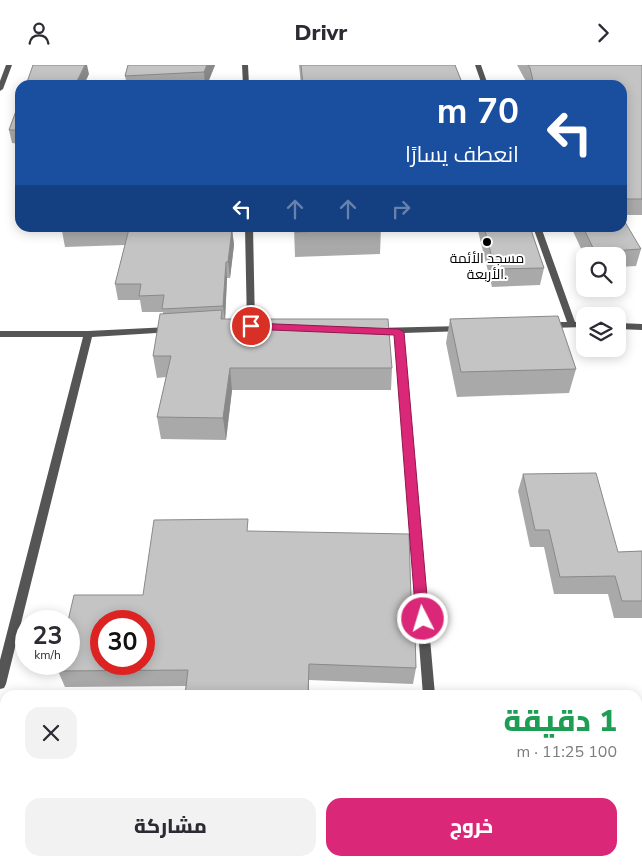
<!DOCTYPE html>
<html lang="ar">
<meta charset="utf-8">
<style>
:root{--surface:#fff;--page:#f2f2f3;--text:#2b2b33;--muted:#7c7c81;--accent:#db2777}
body{margin:0;font-family:"Nunito Sans",Cairo,sans-serif;background:var(--page);color:var(--text);direction:rtl;height:100vh;display:flex;flex-direction:column;font-size:19px;white-space:nowrap}
*{box-sizing:border-box;margin:0}
p{font-size:16px;color:var(--muted)}
.icon{flex:none;width:28px;height:28px;fill:none;stroke:currentColor;stroke-width:2;stroke-linecap:round;stroke-linejoin:round}
.map{position:relative;flex:1;overflow:hidden;direction:ltr}
.side{position:absolute;left:0px;top:625px;width:642px;height:176px;display:flex;flex-direction:column;background:var(--surface);border-radius:15px 15px 0 0;box-shadow:0 2px 12px #0003;direction:rtl}
.side>*{flex:none}
.banner{position:absolute;left:15px;top:15px;width:612px;height:152px;border-radius:15px;box-shadow:0 2px 12px #0003;direction:rtl;background:#1a4fa0;color:#fff;overflow:hidden}
.fabs{position:absolute;left:576px;top:182px;display:grid;gap:10px}
.fabs a{display:grid;place-items:center;width:50px;height:50px;border-radius:10px;background:var(--surface);box-shadow:0 2px 12px #0003;font-size:25px}
.speed{position:absolute;left:15px;top:545px;display:flex;gap:10px;font-size:25px;font-weight:700;text-align:center}
.speed>*{display:grid;place-content:center;width:65px;height:65px;border-radius:50%;background:var(--surface);box-shadow:0 2px 12px #0003;line-height:1}
.speed small{font-size:12px;font-weight:400}
.speed .limit{border:8px solid #d22;background:#fff;color:#111}
.pin{position:absolute;display:grid;place-items:center;width:42px;height:42px;color:#fff;margin:-21px;border:2px solid #fff;border-radius:50%;box-shadow:0 1px 5px #0007}
.me{position:absolute;width:55px;margin:-28px;rotate:355deg;stroke-linejoin:round;filter:drop-shadow(0 0 4px #0008)}
.turn{display:flex;align-items:center;gap:18px;height:105px;padding:0 25px;font-size:22px}
.turn .icon{width:65px;height:65px;stroke-width:2.5}
.turn b{display:block;font-size:35px;line-height:42px}
.lanes{display:flex;align-items:center;height:48px;padding:0 25px;background:#0003;justify-content:center;gap:25px;direction:ltr}
.lanes .off{opacity:.35}
.round{display:grid;place-items:center;flex:none;width:52px;height:52px;border-radius:15px;background:var(--page)}
.summary{display:flex;align-items:center;justify-content:space-between;height:85px;padding:0 25px}
h1{font-size:30px;font-weight:800;line-height:38px;color:#1e9e55}
.cta{display:flex;gap:10px;margin-top:auto;padding:10px 25px}
.cta a{flex:1;height:58px;border-radius:15px;background:var(--accent);color:#fff;font-size:20px;font-weight:800;line-height:58px;text-align:center}
.cta a+a{background:var(--page);color:var(--text)}
header{display:flex;justify-content:space-between;align-items:center;height:65px;padding:0 25px;background:var(--surface);font-size:22px;font-weight:800}
.map>svg:first-child{display:block}
.lines{fill:none;stroke-linecap:round;stroke-linejoin:round}
.minor{fill:#555;fill-rule:evenodd}
.wall{fill:#a9a9a9}
.shaded-wall{fill:#898989}
.building{fill:#c4c4c4;stroke:#898989;fill-rule:evenodd}
.route{fill:#db2777;stroke:#8e194d}
.poi-dot{fill:#000;stroke:#fff;stroke-width:2}
.labels{text-anchor:middle;dominant-baseline:central;stroke-width:4;stroke-linejoin:round;paint-order:stroke}
.far-poi-label{font-size:14px;fill:#000;stroke:#fff}
</style>
<header><svg class="icon" aria-label="forward" viewBox="0 0 24 24"><path d="M9 5l7 7-7 7"/></svg>Drivr<svg class="icon" aria-label="person" viewBox="0 0 24 24"><circle cx="12" cy="8" r="4"/><path d="M4 21q1-7 8-7t8 7"/></svg></header>
<div class="map">
<svg width="642" height="801" viewBox="0 0 642 801">
<rect width="100%" height="100%" fill="#fff"/>
<g class="lines">
<!-- minor -->
<g class="minor">
<polygon points="6,0 12,0 3,24 0,26 0,16"/>
<polygon points="242,0 248,0 249,20 243,20"/>
<polygon points="475,0 481,0 488,20 482,20"/>
<polygon points="245,162 253,162 255,261 251,264 247,261"/>
<polygon points="533,162 541,162 575,257 585,256 585,262 549,263 545,260 549,257 567,257"/>
<polygon points="618,258 642,259 642,265 618,264"/>
<polygon points="462,261 466,264 465,266 403,268 435,630 423,630 395,268 376,269 372,266 376,263"/>
<polygon points="169,262 172,263 173,265 172,267 92,272 6,619 4,623 0,624 0,595 83,272 0,272 0,266 88,266"/>
<rect x="0" y="699" width="5" height="12"/>
<polygon points="470,796 484,796 485,801 471,801"/>
</g>
</g>
<!-- wall -->
<g class="wall">
<polygon points="128,0 215,0 207,20 127,20 125,11"/>
<polygon points="299,0 455,0 463,20 301,20"/>
<polygon points="517,0 642,0 642,150 622,150 622,20 528,20"/>
<polygon points="20,35 20,79 12,78 9,65"/>
<polygon points="62,162 232,164 234,180 230,213 227,213 225,254 392,303 391,325 232,325 226,375 161,374 157,352 166,312 157,313 153,291 163,248 163,247 142,247 140,235 118,235 115,219 125,180 65,182 62,166"/>
<polygon points="294,162 381,162 380,189 295,192"/>
<polygon points="477,162 530,162 544,203 540,220 492,222"/>
<polygon points="571,162 622,162 641,184 636,201 618,202 618,191 585,192"/>
<polygon points="450,254 576,304 569,328 457,332 446,278"/>
<polygon points="523,409 618,487 642,486 642,553 614,553 608,529 554,529 544,482 530,482 518,426"/>
<polygon points="249,466 411,533 416,603 413,619 309,615 309,630 185,630 186,621 65,622 58,606 143,530"/>
</g>
<!-- shaded-wall -->
<g class="shaded-wall">
<polygon points="85,0 87,0 89,9 84,20 75,20"/>
<polygon points="207,0 215,0 207,20 205,20 204,7"/>
<polygon points="232,164 234,180 230,213 228,197"/>
<polygon points="226,197 227,213 225,257 223,241"/>
<polygon points="230,303 232,325 226,375 223,353"/>
<rect x="248" y="796" width="2" height="5"/>
</g>
<!-- building -->
<g class="building">
<polygon points="33,0 85,0 75,20 26,20"/>
<polygon points="128,0 207,0 204,7 125,11"/>
<polygon points="301,0 455,0 463,20 303,20"/>
<polygon points="528,0 642,0 642,134 622,134 622,20 534,20 530,3"/>
<polygon points="20,35 20,65 9,65"/>
<polygon points="622,152 641,184 595,187 583,162 622,162"/>
<polygon points="62,162 203,162 203,164 232,164 228,197 226,197 223,241 162,244 164,230 139,231 141,219 115,219 129,164 62,166"/>
<polygon points="295,162 381,162 381,164 295,167"/>
<polygon points="484,162 530,162 544,203 495,204"/>
<polygon points="222,245 221,254 388,254 392,303 230,303 223,353 157,352 171,291 153,291 160,249"/>
<polygon points="558,251 576,304 461,307 450,254"/>
<polygon points="596,408 618,487 642,486 642,536 622,536 615,511 560,512 549,465 535,465 523,409"/>
<path d="M248 454 247 466 409 469 411 533H414L416 603 309 599 308 630H185L188 605 58 606 60 599H69L68 556 74 530H143L154 455ZM101 556H144V599H101Z"/>
<polygon points="5,795 5,796 248,796 248,801 4,801"/>
</g>
<!-- route -->
<polygon class="route" points="251,258 399,264 404,267 429,554 427,557 423,559 418,557 416,554 394,270 248,264 248,259"/>
<!-- markers -->
<circle class="poi-dot" cx="487" cy="177" r="5"/>
<g class="labels">
<!-- far-poi labels -->
<g class="far-poi-label">
<text x="487" y="193">مسجد الأئمة<tspan x="487" dy="16">الأربعة.</tspan></text>
</g>
</g>
</svg>
<div class="fabs">
<a><svg class="icon" aria-label="search" viewBox="0 0 24 24"><circle cx="10" cy="10" r="6"/><path d="M15 15l6 6"/></svg></a>
<a><svg class="icon" aria-label="layers" viewBox="0 0 24 24"><path d="M12 4l9 5-9 5-9-5zM3 14l9 5 9-5"/></svg></a>
</div>
<div class="speed"><div>23<small>km/h</small></div><div class="limit">30</div></div>
<div class="pin" style="left:251px;top:261px;background:#d93025"><svg class="icon" aria-label="arrive" viewBox="0 0 24 24"><path d="M6 21V4h12l-3 4 3 4H6"/></svg></div>
<svg class="me" style="left:423px;top:554px" viewBox="-20 -20 40 40"><circle r="17" fill="#db2777" stroke="#fff" stroke-width="3"/><path d="M0-11L8 9 0 5-8 9z" fill="#fff"/></svg>
<div class="banner">
<div class="turn"><svg class="icon" aria-label="left" viewBox="0 0 24 24"><path d="M17 20v-9H6M10 6l-5 5 5 5"/></svg><div><b>70 m</b>انعطف يسارًا</div></div>
<div class="lanes"><svg class="icon" aria-label="left" viewBox="0 0 24 24"><path d="M17 20v-9H6M10 6l-5 5 5 5"/></svg><svg class="icon off" aria-label="ahead" viewBox="0 0 24 24"><path d="M12 20V5M6 11l6-6 6 6"/></svg><svg class="icon off" aria-label="ahead" viewBox="0 0 24 24"><path d="M12 20V5M6 11l6-6 6 6"/></svg><svg class="icon off" aria-label="right" viewBox="0 0 24 24"><path d="M7 20v-9h11M14 6l5 5-5 5"/></svg></div>
</div>
<section class="side">
<div class="summary"><div><h1>1 دقيقة</h1><p>100 m · 11:25</p></div><a class="round"><svg class="icon" aria-label="close" viewBox="0 0 24 24"><path d="M6 6l12 12M18 6L6 18"/></svg></a></div>
<div class="cta"><a>خروج</a><a>مشاركة</a></div>
</section>
</div>
